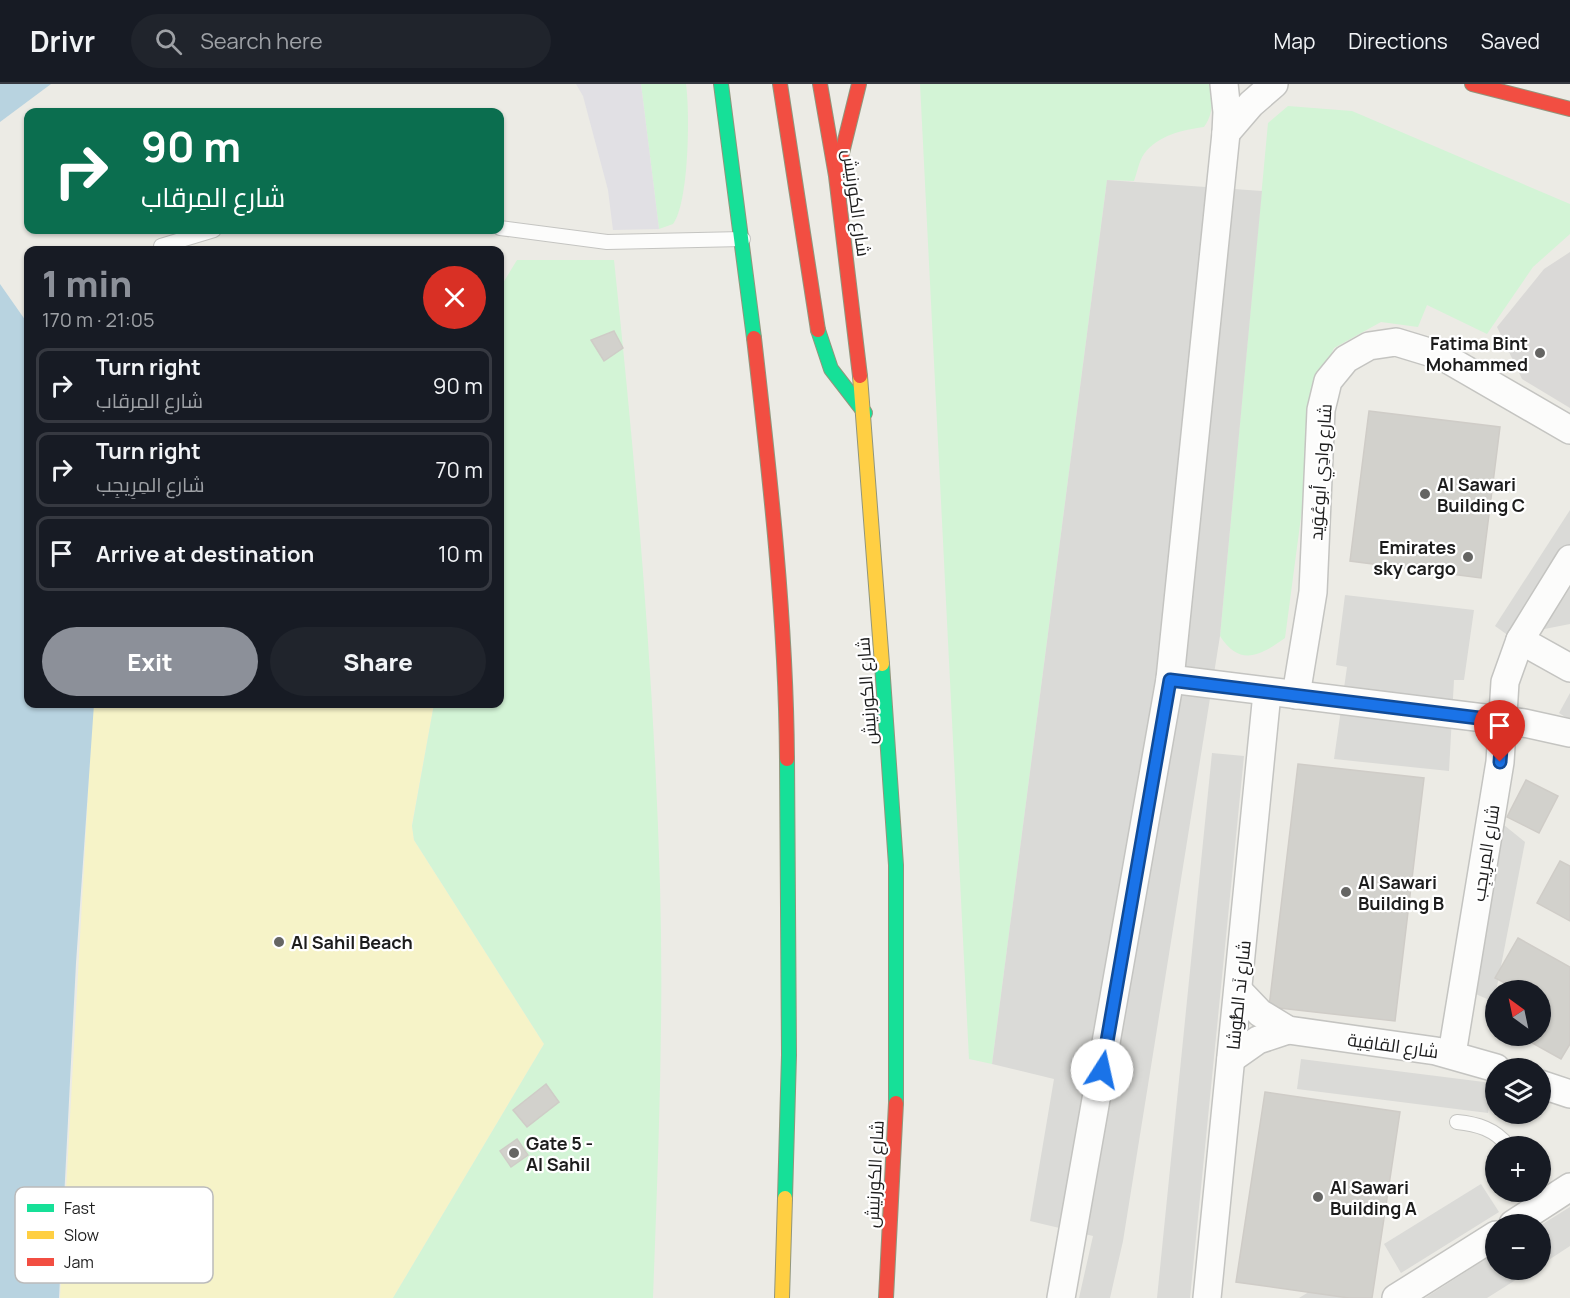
<!DOCTYPE html>
<meta charset="utf-8">
<style>
:root{--surface:#171b24;--page:#20242c;--text:#f1f3f6;--muted:#9ea1a6;--line:#363941;--accent:#8c9099}
body{margin:0;font-family:Manrope,Cairo,sans-serif;background:var(--page);color:var(--text);height:100vh;display:flex;flex-direction:column;font-size:22px;white-space:nowrap}
*{box-sizing:border-box;margin:0}
p{font-size:20px;color:var(--muted)}
.icon{flex:none;width:33px;height:33px;fill:none;stroke:currentColor;stroke-width:2;stroke-linecap:round;stroke-linejoin:round}
.map{position:relative;flex:1;overflow:hidden}
.sheet{position:absolute;left:24px;top:162px;width:480px;height:462px;display:flex;flex-direction:column;background:var(--surface);border-radius:12px;box-shadow:0 2px 4px #0004}
.sheet>*{flex:none}
.banner{position:absolute;left:24px;top:24px;width:480px;height:126px;border-radius:12px;box-shadow:0 2px 4px #0004;background:#0b6e4f;color:#fff;overflow:hidden}
.needle{width:39px;rotate:327deg}
.buttons{position:absolute;left:1485px;top:896px;display:grid;gap:12px}
.buttons a{display:grid;place-items:center;width:66px;height:66px;border-radius:50%;background:var(--surface);box-shadow:0 2px 4px #0004;font-size:30px}
.pin{position:absolute;display:grid;place-items:center;width:51px;height:51px;color:#fff;margin:-62px -26px;border-radius:50% 50% 50% 0;rotate:-45deg;box-shadow:0 0 6px #0007}
.pin .icon{rotate:45deg}
.me{position:absolute;width:66px;margin:-33px;rotate:10deg;stroke-linejoin:round;filter:drop-shadow(0 0 4px #0008)}
.turn{display:flex;align-items:center;gap:21px;height:126px;padding:0 18px;font-size:27px}
.turn .icon{width:78px;height:78px;stroke-width:2.5}
.turn b{display:block;font-size:42px;line-height:51px}
.round{display:grid;place-items:center;flex:none;width:63px;height:63px;border-radius:32px;background:var(--page)}
.headline{display:flex;align-items:center;justify-content:space-between;height:102px;padding:0 18px}
h1{font-size:36px;font-weight:800;line-height:45px;color:var(--accent)}
.primary-button{display:flex;gap:12px;margin-top:auto;padding:12px 18px}
.primary-button a{flex:1;height:69px;border-radius:36px;background:var(--accent);color:#fff;font-size:24px;font-weight:800;line-height:69px;text-align:center}
.primary-button a+a{background:var(--page);color:var(--text)}
ul{padding:0;list-style:none}
li{display:flex;align-items:center;gap:18px;height:75px;margin:0 12px 9px;padding:0 6px;border:3px solid var(--line);border-radius:12px}
li div{flex:1}
li b{display:block;font-size:22px}
li em{font-style:normal}
header{display:flex;align-items:center;gap:36px;box-sizing:border-box;height:84px;padding:0 30px;background:var(--surface);border-bottom:2px solid var(--line)}
header strong{font-size:28px}
nav{display:flex;gap:33px;margin-inline-start:auto;font-size:21px}
.search{width:420px;height:54px;background:var(--page);display:flex;align-items:center;gap:15px;box-sizing:border-box;padding:0 21px;border-radius:33px;color:var(--muted);font-size:22px}
.map>svg:first-child{display:block}
.religious{fill:#dad9d7}
.sand{fill:#f6f3c8}
.park{fill:#d3f4d6}
.parking{fill:#dadad7}
.plaza{fill:#e1e0e4}
.water{fill:#b8d3e0}
.building{fill:#d2d1cc;stroke:#cfccc7;stroke-width:1.5}
.lines{fill:none;stroke-linecap:round;stroke-linejoin:round}
.lane-casing{stroke:#c4c4c1;stroke-width:16}
.street-casing{stroke:#c4c4c1;stroke-width:30}
.fast-casing{stroke:#91967d;stroke-width:16}
.slow-casing{stroke:#91967d;stroke-width:16}
.jam-casing{stroke:#91967d;stroke-width:16}
.lane{stroke:#fcfcfb;stroke-width:14}
.street{stroke:#fcfcfb;stroke-width:27}
.fast{stroke:#16e098;stroke-width:14}
.slow{stroke:#ffcf43;stroke-width:14}
.jam{stroke:#f24e42;stroke-width:14}
.route-casing{stroke:#114b97;stroke-width:15}
.route{stroke:#1a73e8;stroke-width:10}
.poi-dot{fill:#656563;stroke:#fff;stroke-width:2}
.labels{text-anchor:middle;dominant-baseline:central;stroke-width:4.5;stroke-linejoin:round;paint-order:stroke}
.street-label{font-size:18px;fill:#1d1d1d;stroke:#fff}
.poi-label{font-size:18px;font-weight:bold;fill:#1d1d1d;stroke:#fff;text-anchor:start}
.key{fill:#fff;stroke:#bbb;stroke-width:1.5}
.key-label{font-size:16px;fill:#1d1d1d}
</style>
<header>
<strong>Drivr</strong>
<div class="search"><svg class="icon" aria-label="search" viewBox="0 0 24 24"><circle cx="10" cy="10" r="6"/><path d="M15 15l6 6"/></svg>Search here</div>
<nav><a>Map</a><a>Directions</a><a>Saved</a></nav>
</header>
<div class="map">
<svg width="1570" height="1214" viewBox="0 0 1570 1214">
<rect width="100%" height="100%" fill="#ecebe5"/>
<!-- religious -->
<polygon class="religious" points="1570,168 1570,324 1522,295 1497,243 1544,185"/>
<!-- sand -->
<polygon class="sand" points="93,620 434,620 412,741 414,756 544,960 393,1214 60,1214"/>
<!-- park -->
<g class="park">
<path d="M641 0H686C690 29 689 118 673 140L659 145Z"/>
<path d="M920 0H1211C1212 17 1214 29 1204 43 1183 46 1158 51 1144 70 1139 77 1137 89 1134 97L1107 96 992 980 969 975Z"/>
<path d="M1288 22 1352 27 1570 120V150L1533 183 1487 250 1427 221 1418 243 1381 238 1334 264 1319 297 1285 554C1260 572 1240 583 1220 552L1268 39Z"/>
<path d="M517 176H614C636 384 654 592 660 801 664 939 658 1077 653 1214H393L544 960 414 756 412 742 434 620H500V204Z"/>
</g>
<!-- parking -->
<g class="parking">
<polygon points="1107,96 1262,107 1220,552 1123,1157 1110,1214 1079,1214 1093,1152 1030,1137 1054,995 992,980"/>
<polygon points="1570,426 1570,540 1509,552 1495,542"/>
<polygon points="1345,511 1474,526 1464,596 1454,596 1449,687 1334,675 1347,583 1336,581"/>
<polygon points="1570,609 1570,636 1559,629"/>
<polygon points="1212,669 1244,672 1190,1214 1157,1214"/>
<polygon points="1499,737 1525,758 1494,918 1471,908"/>
<polygon points="1301,975 1492,999 1488,1029 1297,1005"/>
<polygon points="1481,1100 1499,1128 1401,1189 1384,1160"/>
<polygon points="1570,1123 1570,1162 1541,1181 1541,1141"/>
<polygon points="1495,1169 1496,1185 1533,1185 1487,1214 1425,1214"/>
<polygon points="1333,1193 1347,1214 1299,1214"/>
</g>
<!-- plaza -->
<polygon class="plaza" points="576,0 641,0 659,145 613,146 608,106 583,12"/>
<!-- water -->
<g class="water">
<polygon points="0,0 51,0 0,38"/>
<polygon points="0,200 28,240 28,620 94,620 76,879 59,1214 0,1214"/>
</g>
<!-- building -->
<g class="building">
<polygon points="614,247 623,264 604,277 591,256"/>
<polygon points="1369,327 1500,343 1481,494 1350,477"/>
<polygon points="1298,680 1424,694 1395,937 1269,923"/>
<polygon points="1526,696 1558,712 1539,749 1507,733"/>
<polygon points="1560,777 1570,782 1570,837 1537,819"/>
<polygon points="1518,854 1570,883 1570,960 1561,975 1518,951 1540,951 1540,906 1501,906 1505,899 1495,894"/>
<polygon points="1496,916 1496,939 1486,933"/>
<polygon points="546,1000 559,1018 527,1043 513,1026"/>
<polygon points="1265,1008 1400,1028 1372,1214 1349,1214 1236,1198"/>
<polygon points="517,1055 528,1071 511,1083 500,1067"/>
</g>
<g class="lines">
<defs>
<g id="lane">
<polyline points="500,144 607,158 743,155"/>
<polyline points="161,162 214,146"/>
<path d="M1457 1038C1477 1040 1495 1045 1508 1062"/>
</g>
<g id="street">
<polyline points="1226,49 1251,20 1274,0"/>
<polyline points="1520,556 1570,584"/>
<polyline points="1170,595 1524,639 1570,649"/>
<polyline points="1296,611 1313,508 1321,326 1328,297 1346,275 1369,262 1396,258 1442,272 1570,346"/>
<polyline points="1238,906 1260,929 1288,946 1436,967 1496,984"/>
<polyline points="1452,970 1500,678 1505,598 1520,556 1570,475"/>
<polyline points="1231,975 1258,956 1288,946"/>
<polyline points="1540,1000 1570,1010"/>
<polyline points="1513,1140 1570,1103"/>
<polyline points="1061,1214 1170,595 1226,49 1227,28 1224,0"/>
<polyline points="1207,1214 1267,609"/>
<polyline points="1396,1214 1496,1151"/>
</g>
<g id="fast">
<polyline points="721,0 754,254"/>
<polyline points="818,246 831,285 865,329"/>
<polyline points="882,580 896,781 896,1019"/>
<polyline points="785,1114 789,971 787,675"/>
</g>
<g id="slow">
<polyline points="860,292 882,580"/>
<polyline points="782,1214 785,1114"/>
</g>
<g id="jam">
<polyline points="780,0 818,246"/>
<polyline points="820,0 836,92 860,292"/>
<polyline points="1472,0 1570,25"/>
<polyline points="839,81 859,0"/>
<path d="M754 254C770 393 786 535 787 675"/>
<polyline points="886,1214 896,1019"/>
</g>
</defs>
<!-- lane casing -->
<use href="#lane" class="lane-casing"/>
<!-- street casing -->
<use href="#street" class="street-casing"/>
<!-- fast casing -->
<use href="#fast" class="fast-casing"/>
<!-- slow casing -->
<use href="#slow" class="slow-casing"/>
<!-- jam casing -->
<use href="#jam" class="jam-casing"/>
<!-- lane -->
<use href="#lane" class="lane"/>
<!-- street -->
<use href="#street" class="street"/>
<!-- fast -->
<use href="#fast" class="fast"/>
<!-- slow -->
<use href="#slow" class="slow"/>
<!-- jam -->
<use href="#jam" class="jam"/>
</g>
<g class="lines">
<defs>
<polyline id="route" points="1102,986 1170,596 1503,637 1500,678"/>
</defs>
<!-- route casing -->
<use href="#route" class="route-casing"/>
<!-- route -->
<use href="#route" class="route"/>
</g>
<!-- markers -->
<g class="poi-dot">
<circle cx="1540" cy="269" r="6"/>
<circle cx="1425" cy="410" r="6"/>
<circle cx="1468" cy="473" r="6"/>
<circle cx="1346" cy="808" r="6"/>
<circle cx="279" cy="858" r="6"/>
<circle cx="514" cy="1069" r="6"/>
<circle cx="1318" cy="1113" r="6"/>
</g>
<g class="labels">
<!-- street labels -->
<g class="street-label">
<text transform="translate(857 119) rotate(82)">شارع الكورنيش</text>
<text transform="translate(1320 388) rotate(-86)">شارع وادِي أبوعُوَيد</text>
<text transform="translate(866 607) rotate(-94)">شارع الكورنيش</text>
<text transform="translate(1485 769) rotate(-81)">شارع المِرِيجِب</text>
<text transform="translate(1238 911) rotate(-84)">شارع نَد الطُّوشا</text>
<text transform="translate(1393 961) rotate(8)">شارع القافِية</text>
<text transform="translate(874 1090) rotate(-87)">شارع الكورنيش</text>
</g>
<!-- poi labels -->
<g class="poi-label">
<text x="1528" y="259" text-anchor="end">Fatima Bint<tspan x="1528" dy="21">Mohammed</tspan></text>
<text x="1437" y="400">Al Sawari<tspan x="1437" dy="21">Building C</tspan></text>
<text x="1456" y="463" text-anchor="end">Emirates<tspan x="1456" dy="21">sky cargo</tspan></text>
<text x="1358" y="798">Al Sawari<tspan x="1358" dy="21">Building B</tspan></text>
<text x="291" y="858">Al Sahil Beach</text>
<text x="526" y="1059">Gate 5 -<tspan x="526" dy="21">Al Sahil</tspan></text>
<text x="1330" y="1103">Al Sawari<tspan x="1330" dy="21">Building A</tspan></text>
</g>
</g>
<!-- legend -->
<rect x="15" y="1103" width="198" height="96" rx="9" class="key"/>
<rect x="27" y="1120" width="27" height="8" fill="#16e098"/>
<rect x="27" y="1147" width="27" height="8" fill="#ffcf43"/>
<rect x="27" y="1174" width="27" height="8" fill="#f24e42"/>
<g class="key-label">
<text x="64" y="1130">Fast</text>
<text x="64" y="1157">Slow</text>
<text x="64" y="1184">Jam</text>
</g>
</svg>
<div class="buttons">
<a><svg class="needle" viewBox="-14 -14 28 28"><path d="M0-13l5 13h-10z" fill="#e53935"/><path d="M0 13l5-13h-10z" fill="#9ea1a6"/></svg></a>
<a><svg class="icon" aria-label="layers" viewBox="0 0 24 24"><path d="M12 4l9 5-9 5-9-5zM3 14l9 5 9-5"/></svg></a>
<a>+</a>
<a>−</a>
</div>
<div class="pin" style="left:1500px;top:678px;background:#d93025"><svg class="icon" aria-label="arrive" viewBox="0 0 24 24"><path d="M6 21V4h12l-3 4 3 4H6"/></svg></div>
<svg class="me" style="left:1102px;top:986px" viewBox="-20 -20 40 40"><circle r="19" fill="#fff"/><path d="M0-13L10 11 0 6-10 11z" fill="#1a73e8"/></svg>
<div class="banner">
<div class="turn"><svg class="icon" aria-label="right" viewBox="0 0 24 24"><path d="M7 20v-9h11M14 6l5 5-5 5"/></svg><div><b>90 m</b>شارع المِرقاب</div></div>
</div>
<section class="sheet">
<div class="headline"><div><h1>1 min</h1><p>170 m · 21:05</p></div><a class="round" style="background:#d93025;color:#fff"><svg class="icon" aria-label="close" viewBox="0 0 24 24"><path d="M6 6l12 12M18 6L6 18"/></svg></a></div>
<ul>
<li><svg class="icon" aria-label="right" viewBox="0 0 24 24"><path d="M7 20v-9h11M14 6l5 5-5 5"/></svg><div><b>Turn right</b><p>شارع المِرقاب</p></div><em>90 m</em></li>
<li><svg class="icon" aria-label="right" viewBox="0 0 24 24"><path d="M7 20v-9h11M14 6l5 5-5 5"/></svg><div><b>Turn right</b><p>شارع المِرِيجِب</p></div><em>70 m</em></li>
<li><svg class="icon" aria-label="arrive" viewBox="0 0 24 24"><path d="M6 21V4h12l-3 4 3 4H6"/></svg><div><b>Arrive at destination</b></div><em>10 m</em></li>
</ul>
<div class="primary-button"><a>Exit</a><a>Share</a></div>
</section>
</div>
